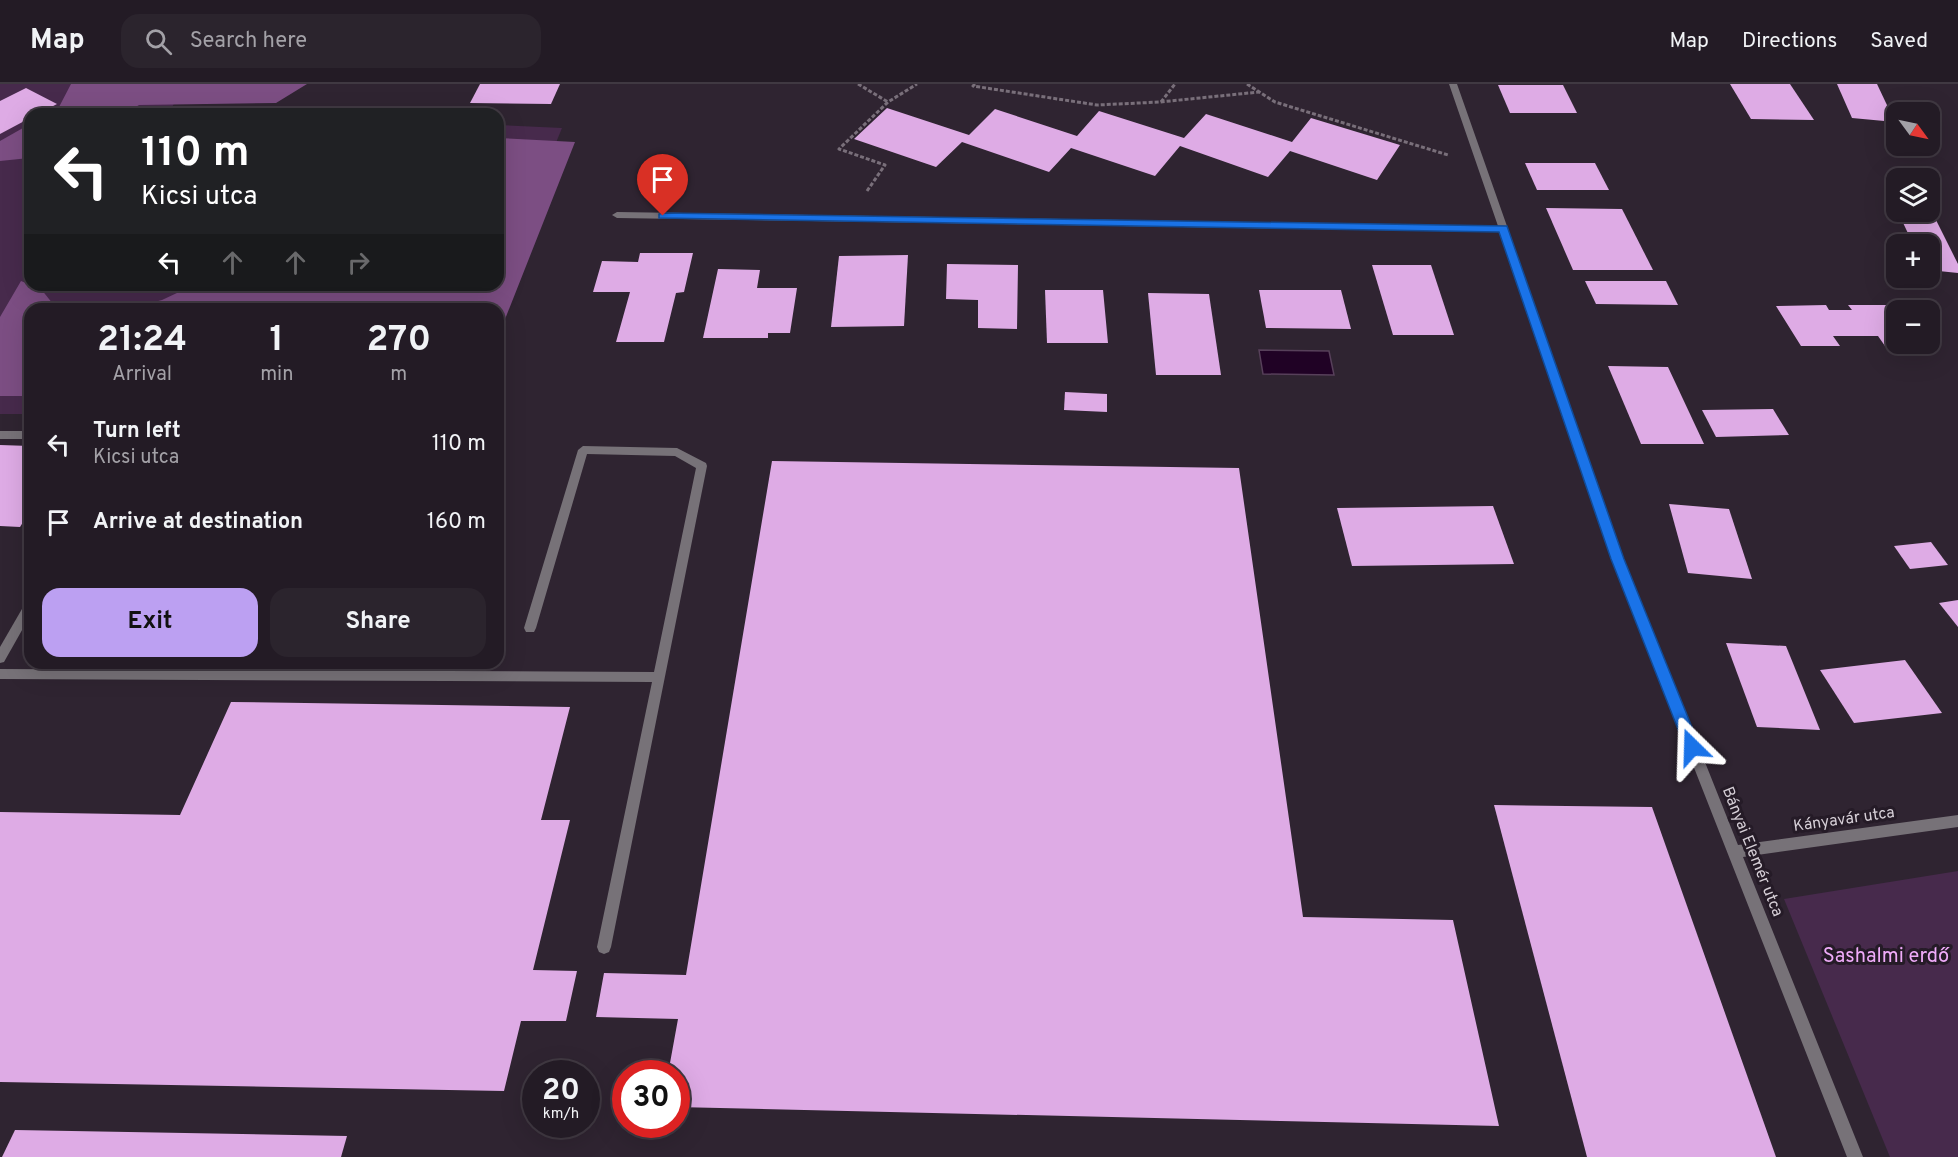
<!DOCTYPE html>
<meta charset="utf-8">
<style>
:root{--surface:#231b25;--page:#2b242d;--text:#f1f3f6;--muted:#a3a1a7;--line:#403942;--accent:#bca0f2}
body{margin:0;font-family:Overpass,sans-serif;background:var(--page);color:var(--text);height:100vh;display:flex;flex-direction:column;font-size:22px;white-space:nowrap}
*{box-sizing:border-box;margin:0}
p{font-size:20px;color:var(--muted)}
.icon{flex:none;width:33px;height:33px;fill:none;stroke:currentColor;stroke-width:2;stroke-linecap:round;stroke-linejoin:round}
.map{position:relative;flex:1;overflow:hidden}
.details{position:absolute;left:24px;top:219px;width:480px;height:366px;display:flex;flex-direction:column;background:var(--surface);border-radius:18px;box-shadow:0 6px 24px #0002,0 0 0 2px var(--line)}
.details>*{flex:none}
.top-card{position:absolute;left:24px;top:24px;width:480px;height:183px;border-radius:18px;box-shadow:0 6px 24px #0002,0 0 0 2px var(--line);background:#202124;color:#fff;overflow:hidden}
.needle{width:39px;rotate:123deg}
.tools{position:absolute;left:1886px;top:18px;display:grid;gap:12px}
.tools a{display:grid;place-items:center;width:54px;height:54px;border-radius:12px;background:var(--surface);box-shadow:0 6px 24px #0002,0 0 0 2px var(--line);font-size:30px}
.speed{position:absolute;left:522px;top:976px;display:flex;gap:12px;font-size:30px;font-weight:700;text-align:center}
.speed>*{display:grid;place-content:center;width:78px;height:78px;border-radius:50%;background:var(--surface);box-shadow:0 6px 24px #0002,0 0 0 2px var(--line);line-height:1}
.speed small{font-size:15px;font-weight:400}
.speed .limit{border:9px solid #d22;background:#fff;color:#111}
.pin{position:absolute;display:grid;place-items:center;width:51px;height:51px;color:#fff;margin:-62px -26px;border-radius:50% 50% 50% 0;rotate:-45deg;box-shadow:0 0 6px #0007}
.pin .icon{rotate:45deg}
.me{position:absolute;width:66px;margin:-33px;rotate:338deg;stroke-linejoin:round;filter:drop-shadow(0 0 4px #0008)}
.turn{display:flex;align-items:center;gap:21px;height:126px;padding:0 18px;font-size:27px}
.turn .icon{width:78px;height:78px;stroke-width:2.5}
.turn b{display:block;font-size:42px;line-height:51px}
.lanes{display:flex;align-items:center;height:57px;padding:0 18px;background:#0003;justify-content:center;gap:30px;direction:ltr}
.lanes .off{opacity:.35}
.eta{display:flex;justify-content:space-evenly;align-items:center;height:102px;text-align:center}
.eta b{font-size:36px;font-weight:700;line-height:42px}
.action{display:flex;gap:12px;margin-top:auto;padding:12px 18px}
.action a{flex:1;height:69px;border-radius:18px;background:var(--accent);color:#111;font-size:24px;font-weight:700;line-height:69px;text-align:center}
.action a+a{background:var(--page);color:var(--text)}
ul{padding:0;list-style:none}
li{display:flex;align-items:center;gap:18px;height:78px;padding:0 18px}
li div{flex:1}
li b{display:block;font-size:22px}
li em{font-style:normal}
header{display:flex;align-items:center;gap:36px;box-sizing:border-box;height:84px;padding:0 30px;background:var(--surface);border-bottom:2px solid var(--line)}
header strong{font-size:28px}
nav{display:flex;gap:33px;margin-inline-start:auto;font-size:21px}
.search{width:420px;height:54px;background:var(--page);display:flex;align-items:center;gap:15px;box-sizing:border-box;padding:0 21px;border-radius:18px;color:var(--muted);font-size:22px}
.map>svg:first-child{display:block}
.green{fill:#472a4c}
.forest{fill:#7c4e83}
.water{fill:#200225;stroke:#57405a;stroke-width:1.5}
.building{fill:#deabe5}
.lines{fill:none;stroke-linecap:round;stroke-linejoin:round}
.path{stroke:#796f7a;stroke-width:3;stroke-dasharray:4 2;stroke-linecap:butt}
.lane{fill:#777278;fill-rule:evenodd}
.street{fill:#777278;fill-rule:evenodd}
.route{fill:#1a73e8;stroke:#114b97;stroke-width:1.5}
.labels{text-anchor:middle;dominant-baseline:central;stroke-width:6;stroke-linejoin:round;paint-order:stroke}
.street-label{font-size:16px;fill:#d6cfd7;stroke:#251b27}
.near-park-label{font-size:20px;fill:#efabf9;stroke:#251b27}
</style>
<header>
<strong>Map</strong>
<div class="search"><svg class="icon" aria-label="search" viewBox="0 0 24 24"><circle cx="10" cy="10" r="6"/><path d="M15 15l6 6"/></svg>Search here</div>
<nav><a>Map</a><a>Directions</a><a>Saved</a></nav>
</header>
<div class="map">
<svg width="1958" height="1073" viewBox="0 0 1958 1073">
<rect width="100%" height="100%" fill="#2f2431"/>
<!-- green -->
<g class="green">
<polygon points="0,0 185,0 171,25 267,30 30,30 30,201 497,201 488,225 30,225 30,330 0,330"/>
<polygon points="498,41 562,44 498,200"/>
<polygon points="1958,787 1958,1073 1890,1073 1784,815"/>
</g>
<!-- forest -->
<g class="forest">
<polygon points="71,0 307,0 276,19 139,21 124,30 47,30 59,23"/>
<polygon points="30,40 30,83 29,74 0,77 0,57"/>
<polygon points="498,54 575,58 498,253 498,225 128,225 162,216 194,201 498,201"/>
<polygon points="21,197 41,205 57,225 30,225 30,312 0,312 0,233"/>
</g>
<!-- water -->
<polygon class="water" points="1259,266 1329,267 1334,291 1263,290"/>
<!-- building -->
<g class="building">
<polygon points="480,0 560,0 551,20 470,19"/>
<polygon points="1730,0 1790,0 1814,36 1751,35"/>
<polygon points="1837,0 1877,0 1895,38 1852,34"/>
<polygon points="1498,1 1563,1 1577,29 1510,29"/>
<polygon points="26,4 57,20 38,30 30,30 30,34 0,50 0,17"/>
<polygon points="887,24 969,51 995,25 1077,52 1099,27 1184,54 1206,30 1292,58 1311,34 1400,61 1377,96 1290,67 1268,93 1180,62 1155,92 1071,64 1049,88 962,58 936,83 854,55"/>
<polygon points="1525,79 1595,79 1609,106 1537,106"/>
<polygon points="1929,122 1958,180 1958,189 1929,186 1929,160 1913,160 1898,128 1929,128"/>
<polygon points="1546,124 1622,125 1653,186 1573,186"/>
<polygon points="640,169 693,169 684,208 676,209 664,258 616,258 630,208 593,208 602,177 638,178"/>
<polygon points="908,171 904,242 831,243 839,172"/>
<polygon points="947,180 1018,181 1017,245 978,244 978,216 946,215"/>
<polygon points="1372,181 1431,181 1454,251 1393,251"/>
<polygon points="718,185 760,186 757,204 797,204 790,249 768,249 768,254 703,254"/>
<polygon points="1585,197 1666,197 1678,221 1596,220"/>
<polygon points="1045,206 1103,206 1108,259 1047,259"/>
<polygon points="1259,206 1341,206 1351,245 1266,244"/>
<polygon points="1148,209 1209,210 1221,291 1156,291"/>
<polygon points="1826,221 1829,226 1852,226 1848,221 1908,221 1912,226 1896,226 1896,260 1929,260 1929,251 1936,262 1885,262 1878,252 1833,252 1840,262 1801,262 1776,222"/>
<polygon points="1608,282 1668,283 1704,360 1641,360"/>
<polygon points="1065,308 1107,310 1107,328 1064,326"/>
<polygon points="1773,325 1789,351 1716,353 1702,326"/>
<polygon points="0,361 30,362 30,427 20,443 0,442"/>
<polygon points="772,377 1239,384 1303,833 1453,836 1499,1042 676,1023 676,990 668,990 678,935 596,933 604,889 686,891"/>
<polygon points="1669,420 1729,425 1752,495 1688,489"/>
<polygon points="1493,422 1514,480 1352,482 1337,424"/>
<polygon points="1931,458 1948,481 1910,485 1894,462"/>
<polygon points="1958,516 1958,543 1939,519"/>
<polygon points="1726,559 1786,562 1820,646 1757,643"/>
<polygon points="1905,576 1942,629 1854,639 1820,586"/>
<polygon points="231,618 570,623 541,736 570,736 533,886 577,887 566,937 521,937 504,1007 0,998 0,728 180,731"/>
<polygon points="1494,721 1652,723 1776,1073 1587,1073"/>
<polygon points="15,1046 347,1052 341,1073 2,1073"/>
</g>
<g class="lines">
<!-- path -->
<g class="path">
<polyline points="858,0 888,18"/>
<polyline points="975,0 973,2 1097,21 1160,18 1259,8"/>
<polyline points="1247,0 1275,18 1448,71"/>
<polyline points="1161,18 1175,0"/>
<polyline points="867,107 885,81 839,65 888,18 917,0"/>
</g>
<!-- lane -->
<g class="lane">
<rect x="0" y="347" width="30" height="8"/>
<polygon points="583,362 677,364 706,379 707,382 611,863 609,868 604,870 599,868 597,863 652,598 0,595 0,585 654,588 696,384 675,372 587,370 536,544 534,548 526,548 524,544 578,366"/>
<polygon points="30,516 30,532 4,578 0,579 0,563 26,518"/>
</g>
<!-- street -->
<polygon class="street" points="1449,0 1457,0 1624,475 1738,761 1958,731 1958,743 1743,773 1863,1073 1847,1073 1612,475 1500,148 617,134 612,131 617,128 1498,142"/>
</g>
<!-- route -->
<polygon class="route" points="663,129 1507,142 1624,475 1700,663 1697,668 1692,670 1687,668 1685,663 1611,475 1499,148 659,134 659,130"/>
<g class="labels">
<!-- street labels -->
<g class="street-label">
<text transform="translate(1844 736) rotate(-8)">Kányavár utca</text>
<text transform="translate(1752 768) rotate(68)">Bányai Elemér utca</text>
</g>
<!-- near-park labels -->
<g class="near-park-label">
<text x="1886" y="873">Sashalmi erdő</text>
</g>
</g>
</svg>
<div class="tools">
<a><svg class="needle" viewBox="-14 -14 28 28"><path d="M0-13l5 13h-10z" fill="#e53935"/><path d="M0 13l5-13h-10z" fill="#a3a1a7"/></svg></a>
<a><svg class="icon" aria-label="layers" viewBox="0 0 24 24"><path d="M12 4l9 5-9 5-9-5zM3 14l9 5 9-5"/></svg></a>
<a>+</a>
<a>−</a>
</div>
<div class="speed"><div>20<small>km/h</small></div><div class="limit">30</div></div>
<div class="pin" style="left:663px;top:132px;background:#d93025"><svg class="icon" aria-label="arrive" viewBox="0 0 24 24"><path d="M6 21V4h12l-3 4 3 4H6"/></svg></div>
<svg class="me" style="left:1692px;top:663px" viewBox="-20 -20 40 40"><path d="M0-17L14 15 0 8-14 15z" fill="#1a73e8" stroke="#fff" stroke-width="4"/></svg>
<div class="top-card">
<div class="turn"><svg class="icon" aria-label="left" viewBox="0 0 24 24"><path d="M17 20v-9H6M10 6l-5 5 5 5"/></svg><div><b>110 m</b>Kicsi utca</div></div>
<div class="lanes"><svg class="icon" aria-label="left" viewBox="0 0 24 24"><path d="M17 20v-9H6M10 6l-5 5 5 5"/></svg><svg class="icon off" aria-label="ahead" viewBox="0 0 24 24"><path d="M12 20V5M6 11l6-6 6 6"/></svg><svg class="icon off" aria-label="ahead" viewBox="0 0 24 24"><path d="M12 20V5M6 11l6-6 6 6"/></svg><svg class="icon off" aria-label="right" viewBox="0 0 24 24"><path d="M7 20v-9h11M14 6l5 5-5 5"/></svg></div>
</div>
<section class="details">
<div class="eta">
<div><b>21:24</b><p>Arrival</p></div>
<div><b>1</b><p>min</p></div>
<div><b>270</b><p>m</p></div>
</div>
<ul>
<li><svg class="icon" aria-label="left" viewBox="0 0 24 24"><path d="M17 20v-9H6M10 6l-5 5 5 5"/></svg><div><b>Turn left</b><p>Kicsi utca</p></div><em>110 m</em></li>
<li><svg class="icon" aria-label="arrive" viewBox="0 0 24 24"><path d="M6 21V4h12l-3 4 3 4H6"/></svg><div><b>Arrive at destination</b></div><em>160 m</em></li>
</ul>
<div class="action"><a>Exit</a><a>Share</a></div>
</section>
</div>
